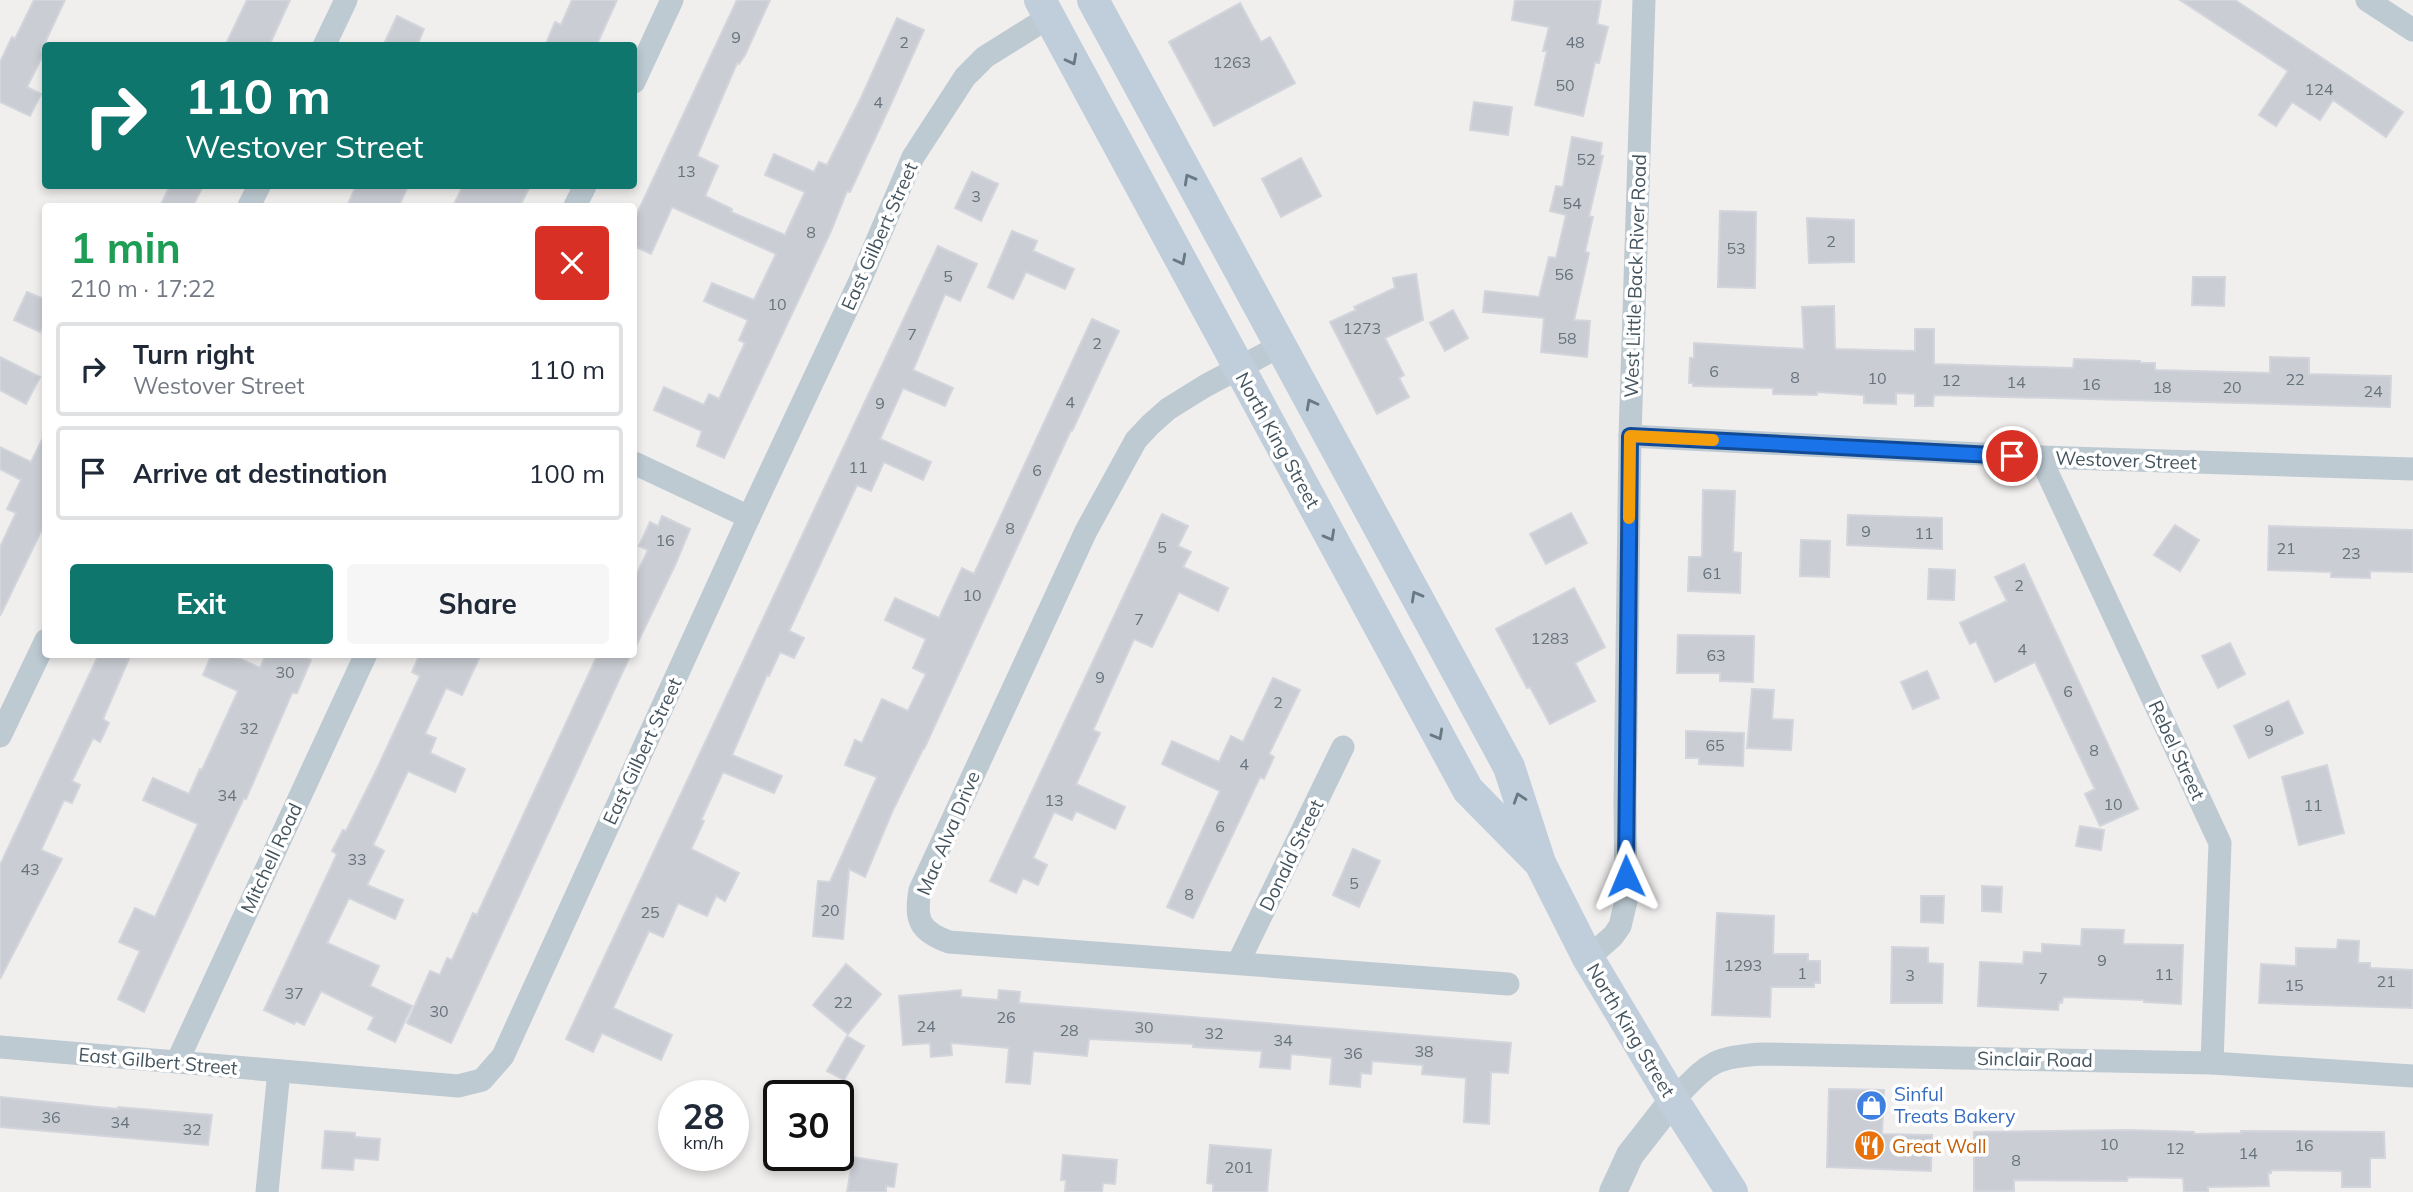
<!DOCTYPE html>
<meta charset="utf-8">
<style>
:root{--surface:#fff;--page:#f6f6f7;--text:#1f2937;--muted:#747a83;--line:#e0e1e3;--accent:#0f766e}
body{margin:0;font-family:Mulish,sans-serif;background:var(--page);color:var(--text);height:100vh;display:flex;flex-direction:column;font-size:26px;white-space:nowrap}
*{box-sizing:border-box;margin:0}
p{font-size:23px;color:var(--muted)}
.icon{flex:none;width:38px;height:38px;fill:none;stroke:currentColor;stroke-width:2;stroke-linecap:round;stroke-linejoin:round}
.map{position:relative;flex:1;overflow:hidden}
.drawer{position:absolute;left:42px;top:203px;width:595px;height:455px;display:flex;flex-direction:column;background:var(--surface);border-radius:7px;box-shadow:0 4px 10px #0003}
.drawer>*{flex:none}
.banner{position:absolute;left:42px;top:42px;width:595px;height:147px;border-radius:7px;box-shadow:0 4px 10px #0003;background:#0f766e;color:#fff;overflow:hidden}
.speed{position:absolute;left:658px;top:1080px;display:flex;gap:14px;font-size:35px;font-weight:700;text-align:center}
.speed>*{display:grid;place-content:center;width:91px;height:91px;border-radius:50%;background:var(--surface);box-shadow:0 4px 10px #0003;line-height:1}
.speed small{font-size:18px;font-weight:400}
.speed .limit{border:4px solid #111;border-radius:10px;background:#fff;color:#111}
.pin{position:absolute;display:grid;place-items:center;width:60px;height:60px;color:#fff;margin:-30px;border:4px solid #fff;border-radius:50%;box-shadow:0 2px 7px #0007}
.me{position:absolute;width:77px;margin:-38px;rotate:359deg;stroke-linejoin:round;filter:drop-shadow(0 0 5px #0008)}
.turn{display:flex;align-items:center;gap:24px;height:147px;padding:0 28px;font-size:32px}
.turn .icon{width:91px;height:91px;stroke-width:2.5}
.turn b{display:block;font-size:49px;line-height:60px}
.round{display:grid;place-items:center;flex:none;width:74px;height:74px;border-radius:7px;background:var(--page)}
.summary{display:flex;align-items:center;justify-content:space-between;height:119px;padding:0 28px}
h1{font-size:42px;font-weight:700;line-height:52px;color:#1e9e55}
.button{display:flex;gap:14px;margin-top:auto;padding:14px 28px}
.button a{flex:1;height:80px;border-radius:7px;background:var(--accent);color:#fff;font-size:28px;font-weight:700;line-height:80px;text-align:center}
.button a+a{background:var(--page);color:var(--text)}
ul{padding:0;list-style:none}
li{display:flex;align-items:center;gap:21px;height:94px;margin:0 14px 10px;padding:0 14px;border:4px solid var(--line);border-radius:7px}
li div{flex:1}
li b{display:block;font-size:26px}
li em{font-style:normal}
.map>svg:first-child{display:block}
.building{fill:#caced4;stroke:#d2d5db;stroke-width:2}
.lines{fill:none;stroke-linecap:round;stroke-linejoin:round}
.minor{stroke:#bdcad2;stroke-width:23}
.tertiary{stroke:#bdcad2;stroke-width:28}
.secondary{stroke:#bfceda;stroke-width:32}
.oneway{stroke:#697983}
.route-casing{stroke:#114b97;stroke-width:18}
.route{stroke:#1a73e8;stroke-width:12}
.slow{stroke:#f59e0b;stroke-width:12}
.labels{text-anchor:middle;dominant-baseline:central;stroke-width:7;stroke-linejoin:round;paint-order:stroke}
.number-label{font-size:16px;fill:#66727c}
.street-label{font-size:19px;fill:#44545e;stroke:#fff}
.shop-label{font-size:19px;fill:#366cbe;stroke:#fff;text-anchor:start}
.food-label{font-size:19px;fill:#c56008;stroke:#fff;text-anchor:start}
</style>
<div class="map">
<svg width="2413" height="1192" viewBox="0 0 2413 1192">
<rect width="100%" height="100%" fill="#f1eeee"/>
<!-- building -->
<g class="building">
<polygon points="34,0 65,0 41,51 44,53 27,87 41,94 30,116 0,102 0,62 12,37 15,39"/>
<polygon points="247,0 290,0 269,46 225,46"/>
<polygon points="572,0 617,0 597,44 600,46 545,46 555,22 561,25"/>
<polygon points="737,0 770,0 745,55 739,64 737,63 697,156 718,166 705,196 732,209 731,212 785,235 805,192 765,175 774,154 814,172 819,162 827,165 861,98 897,18 924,30 890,106 850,192 847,191 831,231 724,458 697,446 702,431 654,410 664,387 704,405 709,394 719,399 745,343 739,340 748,320 704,301 712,283 754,300 776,254 672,207 651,254 634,246 634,220"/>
<polygon points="1515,0 1601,0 1597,24 1608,27 1599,63 1595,62 1583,116 1535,105 1547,51 1543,51 1549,27 1512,20"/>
<polygon points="2180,0 2235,0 2403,112 2386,137 2333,100 2320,120 2292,102 2276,126 2259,115 2288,71"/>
<polygon points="1240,3 1261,42 1270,37 1295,83 1214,126 1169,42"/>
<polygon points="397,16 424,29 417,46 383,46"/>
<polygon points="1474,102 1512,107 1508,135 1470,130"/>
<polygon points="1572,137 1602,143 1600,155 1603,156 1589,216 1593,217 1585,252 1589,253 1574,320 1590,321 1587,357 1541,352 1544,318 1483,312 1485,291 1539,297 1549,257 1556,258 1566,215 1550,211 1556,186 1563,187"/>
<polygon points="1301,158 1321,196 1281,217 1262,179"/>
<polygon points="972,172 998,184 981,221 955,208"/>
<polygon points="170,186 203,186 193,206 160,206"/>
<polygon points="356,186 408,186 399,206 347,206"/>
<polygon points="463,186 530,186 520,206 453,206"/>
<polygon points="1720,211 1756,212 1755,288 1718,287"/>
<polygon points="1807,218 1854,220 1854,262 1809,263"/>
<polygon points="1012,231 1037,241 1033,251 1074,269 1065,289 1026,272 1013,299 988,287"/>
<polygon points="938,246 977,264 960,301 945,294 913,370 953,388 945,406 903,388 880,439 931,462 923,480 884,462 871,491 857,485 789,631 804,638 794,658 780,652 769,676 767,675 732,755 782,776 774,793 723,772 701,820 704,821 691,849 739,873 725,901 716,896 707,916 678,903 663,937 649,931 613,1008 672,1035 661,1060 602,1033 593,1052 566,1039"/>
<polygon points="1416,274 1423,320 1385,338 1404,375 1399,378 1409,397 1377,414 1330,322 1356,310 1354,307 1395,288 1393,278"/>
<polygon points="2193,277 2225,277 2224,306 2192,305"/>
<polygon points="27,292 46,300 46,319 40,332 14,320"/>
<polygon points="1834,306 1835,349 1915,351 1915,329 1934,329 1934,364 2073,368 2074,359 2140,361 2140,363 2155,363 2155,370 2270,373 2270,357 2309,358 2309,374 2391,376 2390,407 1934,395 1933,406 1915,406 1915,394 1896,393 1896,404 1864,403 1864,395 1817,392 1817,395 1773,394 1773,388 1693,386 1693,383 1689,383 1690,358 1694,358 1694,343 1804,349 1802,307"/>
<polygon points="1453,310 1468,338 1445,351 1430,323"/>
<polygon points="1092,319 1119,331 1072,431 1071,430 924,749 923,749 892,812 865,877 849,869 843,939 813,936 818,881 830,882 877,777 845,765 855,740 862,743 882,699 908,711 926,674 913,668 926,639 885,620 895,598 939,618 962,568 974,574"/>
<polygon points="0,357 40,377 26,404 0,390"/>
<polygon points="46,432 46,521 0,616 0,547 16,513 7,509 21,480 0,469 0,447 31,462"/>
<polygon points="1703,490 1735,491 1733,552 1741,553 1740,593 1688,591 1689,557 1702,557"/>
<polygon points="1571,513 1587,543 1546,564 1530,534"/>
<polygon points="1162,514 1188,526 1178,546 1191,552 1183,567 1228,588 1218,611 1179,592 1152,647 1134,639 1093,730 1100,733 1076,784 1125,807 1115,829 1076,811 1072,820 1054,812 1033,858 1047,865 1038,885 1023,878 1016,893 990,881"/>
<polygon points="1848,515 1942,518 1942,549 1847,545"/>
<polygon points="662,516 690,529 676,563 634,650 634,580 648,550 639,546 650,522 658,526"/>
<polygon points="2175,525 2199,540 2180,571 2154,555"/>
<polygon points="2269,526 2413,530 2413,572 2370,571 2370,578 2331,577 2331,572 2268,570"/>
<polygon points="1801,540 1830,541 1829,577 1800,576"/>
<polygon points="2024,564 2138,809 2100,826 2085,794 2095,789 2035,662 1995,682 1976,641 1970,644 1960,623 2007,601 1995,577"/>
<polygon points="1929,569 1955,570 1954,600 1928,599"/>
<polygon points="1574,588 1605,647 1575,663 1595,701 1550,724 1530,687 1527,688 1496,629"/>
<polygon points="1678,635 1754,636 1753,682 1720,681 1720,673 1677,673"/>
<polygon points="2230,643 2245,674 2218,688 2202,656"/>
<polygon points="99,654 131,654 103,719 109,723 100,742 93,738 72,781 80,785 72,803 64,800 41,850 62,859 0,979 0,865"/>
<polygon points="212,654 230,654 260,668 266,654 300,654 311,660 297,693 292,693 246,799 244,798 213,863 144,1012 118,999 140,951 119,942 135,908 155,917 198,824 143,800 153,778 189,794 200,769 202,770 238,691 203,675"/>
<polygon points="420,654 481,654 462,695 446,688 425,734 436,738 430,753 465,769 455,792 408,771 373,845 384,851 367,885 403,900 395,919 349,898 327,943 379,966 370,986 412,1006 395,1042 368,1029 374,1017 321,991 304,1025 296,1021 294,1024 264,1010 337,854 332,851 343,830 346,831 377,769 420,676 412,672"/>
<polygon points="598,654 631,654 451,1043 407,1023 430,971 440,975 447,958 452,960 473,913 477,915"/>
<polygon points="1927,671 1939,698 1913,709 1901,682"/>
<polygon points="1273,678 1300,690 1269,754 1274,757 1264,779 1260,777 1193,918 1167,907 1220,791 1162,764 1172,741 1219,762 1231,736 1243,742"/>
<polygon points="1752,689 1774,690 1772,719 1793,720 1791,750 1747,748"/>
<polygon points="2288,701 2303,733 2249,758 2234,726"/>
<polygon points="1686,731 1744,733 1743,766 1699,764 1699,758 1686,758"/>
<polygon points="2327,765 2344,833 2299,845 2282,777"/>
<polygon points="2080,826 2104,830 2101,850 2076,846"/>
<polygon points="1353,849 1380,861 1359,907 1333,895"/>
<polygon points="1982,886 2002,887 2001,912 1982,911"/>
<polygon points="1921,896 1944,896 1943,923 1921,922"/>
<polygon points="1717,913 1774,916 1773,954 1808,954 1808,961 1820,961 1820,983 1814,983 1814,987 1771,987 1770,1017 1712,1015"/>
<polygon points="2082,929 2124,930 2123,944 2183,945 2181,1004 2144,1002 2144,1000 2063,997 2062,1003 2059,1002 2058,1010 1978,1006 1980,962 2023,964 2024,952 2042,953 2042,944 2081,946"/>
<polygon points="2338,940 2359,941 2358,963 2370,963 2370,968 2413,970 2412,1008 2259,1003 2261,964 2296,966 2296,948 2337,949"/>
<polygon points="1892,947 1928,948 1928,963 1943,964 1942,1003 1891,1003"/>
<polygon points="846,964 881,994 848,1034 813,1005"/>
<polygon points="961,990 961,997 998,1000 999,990 1020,992 1019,1003 1511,1043 1508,1073 1491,1072 1489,1124 1464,1122 1466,1078 1422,1074 1423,1065 1372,1061 1371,1074 1361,1073 1360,1087 1330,1084 1332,1058 1291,1054 1290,1069 1260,1067 1262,1051 1193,1047 1193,1044 1089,1039 1087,1056 1033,1051 1030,1084 1006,1082 1009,1048 951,1043 952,1055 931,1057 930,1043 903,1045 899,996"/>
<polygon points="847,1036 864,1046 844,1080 827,1071"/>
<polygon points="1829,1089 1884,1090 1882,1134 1932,1135 1931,1171 1827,1167"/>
<polygon points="0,1097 118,1109 118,1107 212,1115 208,1145 0,1127"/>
<polygon points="2128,1130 2194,1132 2194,1134 2241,1133 2241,1131 2384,1132 2385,1158 2370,1158 2370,1187 2342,1187 2342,1171 2271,1170 2271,1173 2268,1173 2269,1186 2208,1187 2208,1192 2184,1192 2183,1178 2128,1177 2127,1181 2014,1180 2014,1191 1974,1191 1974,1132"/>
<polygon points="325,1131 355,1133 355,1137 380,1139 378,1160 354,1158 353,1170 322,1168"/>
<polygon points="1210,1145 1271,1150 1267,1192 1213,1192 1213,1184 1207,1183"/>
<polygon points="1063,1155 1117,1160 1115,1184 1103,1183 1102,1192 1065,1192 1066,1180 1061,1180"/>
<polygon points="853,1157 897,1164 894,1187 886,1186 886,1192 847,1192"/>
</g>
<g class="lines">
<!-- minor -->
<g class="minor">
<polyline points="2367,0 2413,30"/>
<polyline points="324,46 346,0"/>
<polyline points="634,82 672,0"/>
<polyline points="249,206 259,186"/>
<polyline points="575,206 585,186"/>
<path d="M1280 346 1205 386 1168 409 1150 425 1136 440 1086 531 920 890C915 920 919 931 949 942L1508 984"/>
<polyline points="1630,436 2040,457 2413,469"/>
<polyline points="2040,457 2220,843 2212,1063"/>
<polyline points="634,463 749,517"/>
<polyline points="0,736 46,640"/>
<polyline points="1588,958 1613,936 1620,926 1626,901 1625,802 1630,436 1644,0"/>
<polyline points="1238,963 1343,747"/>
<polyline points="0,1047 458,1086 482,1080 503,1056 749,517 859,283 913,157 965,77 985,57 1049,17"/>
<polyline points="177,1062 366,654"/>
<path d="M1673 1100C1708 1065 1710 1057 1762 1054L2212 1063 2413 1076"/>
<polyline points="267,1192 279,1071"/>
</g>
<!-- tertiary -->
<polyline class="tertiary" points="1613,1192 1630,1155 1673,1100"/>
<!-- secondary -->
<g class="secondary">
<polyline points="1040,0 1468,790 1537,860"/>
<polyline points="1093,0 1509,767 1540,863 1588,958 1673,1100 1732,1192"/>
</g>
</g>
<!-- one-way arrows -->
<defs><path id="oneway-chevron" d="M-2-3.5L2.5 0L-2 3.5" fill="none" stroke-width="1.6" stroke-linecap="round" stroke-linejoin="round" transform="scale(1.75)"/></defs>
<g class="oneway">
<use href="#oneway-chevron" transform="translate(1072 60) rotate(62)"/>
<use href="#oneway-chevron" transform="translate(1189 179) rotate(-119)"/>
<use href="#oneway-chevron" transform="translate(1181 260) rotate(62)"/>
<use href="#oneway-chevron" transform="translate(1311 404) rotate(-118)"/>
<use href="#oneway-chevron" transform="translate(1330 536) rotate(61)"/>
<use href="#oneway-chevron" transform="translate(1416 596) rotate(-119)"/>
<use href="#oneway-chevron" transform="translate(1438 735) rotate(61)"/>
<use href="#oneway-chevron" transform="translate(1519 798) rotate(-108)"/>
</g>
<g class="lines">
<defs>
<polyline id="route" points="1626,876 1630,436 2012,456"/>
</defs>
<!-- route casing -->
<use href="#route" class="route-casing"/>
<!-- route -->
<use href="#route" class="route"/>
<!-- slow -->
<polyline class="slow" points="1629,518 1630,436 1713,440"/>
</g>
<!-- icons -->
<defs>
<symbol id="shop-disc" viewBox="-11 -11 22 22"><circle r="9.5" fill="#3f7fe0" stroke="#fff"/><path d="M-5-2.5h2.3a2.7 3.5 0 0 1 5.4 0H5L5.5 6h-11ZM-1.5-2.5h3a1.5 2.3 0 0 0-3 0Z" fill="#fff"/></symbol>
<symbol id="restaurant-disc" viewBox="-11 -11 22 22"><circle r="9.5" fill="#e8710a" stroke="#fff"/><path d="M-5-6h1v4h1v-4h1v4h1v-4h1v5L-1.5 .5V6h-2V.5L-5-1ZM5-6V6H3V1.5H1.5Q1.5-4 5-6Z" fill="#fff"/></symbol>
</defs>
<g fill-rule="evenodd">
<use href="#shop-disc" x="1854" y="1088" width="35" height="35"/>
<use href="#restaurant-disc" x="1852" y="1128" width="35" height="35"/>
</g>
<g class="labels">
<!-- number labels -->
<g class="number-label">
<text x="736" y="37">9</text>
<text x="904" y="42">2</text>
<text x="1575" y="42">48</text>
<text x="1232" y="62">1263</text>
<text x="1565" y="85">50</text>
<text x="2319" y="89">124</text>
<text x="878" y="102">4</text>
<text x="1586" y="159">52</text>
<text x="686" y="171">13</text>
<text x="976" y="196">3</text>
<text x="1572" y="203">54</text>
<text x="811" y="232">8</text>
<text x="1831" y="241">2</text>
<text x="1736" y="248">53</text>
<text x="1564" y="274">56</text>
<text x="948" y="276">5</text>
<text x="777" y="304">10</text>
<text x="1362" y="328">1273</text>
<text x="912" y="334">7</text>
<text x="1567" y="338">58</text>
<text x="1097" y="343">2</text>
<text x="1714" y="371">6</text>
<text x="1795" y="377">8</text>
<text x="1877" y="378">10</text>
<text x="2295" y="379">22</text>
<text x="1951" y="380">12</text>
<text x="2016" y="382">14</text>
<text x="2091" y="384">16</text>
<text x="2162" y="387">18</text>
<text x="2232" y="387">20</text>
<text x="2373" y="391">24</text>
<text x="1070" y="402">4</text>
<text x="880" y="403">9</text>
<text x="858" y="467">11</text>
<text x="1037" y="470">6</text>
<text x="1010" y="528">8</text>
<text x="1866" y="531">9</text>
<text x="1924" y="533">11</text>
<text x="665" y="540">16</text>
<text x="1162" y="547">5</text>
<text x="2286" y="548">21</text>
<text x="2351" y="553">23</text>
<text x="1712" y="573">61</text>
<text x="2019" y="585">2</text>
<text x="972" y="595">10</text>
<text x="1139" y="619">7</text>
<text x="1550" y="638">1283</text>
<text x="2022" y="649">4</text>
<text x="1716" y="655">63</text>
<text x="285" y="672">30</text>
<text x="1100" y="677">9</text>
<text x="2068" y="691">6</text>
<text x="1278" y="702">2</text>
<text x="249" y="728">32</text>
<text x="2269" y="730">9</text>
<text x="1715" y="745">65</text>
<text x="2094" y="750">8</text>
<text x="1244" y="764">4</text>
<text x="227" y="795">34</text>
<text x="1054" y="800">13</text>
<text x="2113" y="804">10</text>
<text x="2313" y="805">11</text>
<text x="1220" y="826">6</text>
<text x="357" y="859">33</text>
<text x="30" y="869">43</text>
<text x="1354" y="883">5</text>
<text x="1189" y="894">8</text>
<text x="830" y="910">20</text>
<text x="650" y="912">25</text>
<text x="2102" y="960">9</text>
<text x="1743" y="965">1293</text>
<text x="1802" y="973">1</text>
<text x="2164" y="974">11</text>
<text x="1910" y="975">3</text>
<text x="2043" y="978">7</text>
<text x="2386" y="981">21</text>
<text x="2294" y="985">15</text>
<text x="294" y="993">37</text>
<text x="843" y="1002">22</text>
<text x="439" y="1011">30</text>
<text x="1006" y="1017">26</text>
<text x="926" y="1026">24</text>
<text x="1144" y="1027">30</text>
<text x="1069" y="1030">28</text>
<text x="1214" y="1033">32</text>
<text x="1283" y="1040">34</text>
<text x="1424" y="1051">38</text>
<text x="1353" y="1053">36</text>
<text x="51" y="1117">36</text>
<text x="120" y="1122">34</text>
<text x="192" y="1129">32</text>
<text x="2109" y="1144">10</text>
<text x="2304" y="1145">16</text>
<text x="2175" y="1148">12</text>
<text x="2248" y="1153">14</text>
<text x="2016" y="1160">8</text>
<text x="1239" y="1167">201</text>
</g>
<!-- street labels -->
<g class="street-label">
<text transform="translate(879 236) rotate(-66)">East Gilbert Street</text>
<text transform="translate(1635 276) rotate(-88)">West Little Back River Road</text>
<text transform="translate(1278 440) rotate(61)">North King Street</text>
<text transform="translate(2126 460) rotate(2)">Westover Street</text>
<text transform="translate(2177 750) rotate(65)">Rebel Street</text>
<text transform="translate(642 751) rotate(-65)">East Gilbert Street</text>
<text transform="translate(948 833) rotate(-67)">Mac Alva Drive</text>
<text transform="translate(1291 855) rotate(-64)">Donald Street</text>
<text transform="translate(271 858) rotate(-65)">Mitchell Road</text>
<text transform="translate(1631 1030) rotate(59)">North King Street</text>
<text transform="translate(2035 1059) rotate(1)">Sinclair Road</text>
<text transform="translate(158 1061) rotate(5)">East Gilbert Street</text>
</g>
<!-- shop labels -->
<g class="shop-label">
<text x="1894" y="1094">Sinful<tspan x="1894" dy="22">Treats Bakery</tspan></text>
</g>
<!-- food labels -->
<g class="food-label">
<text x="1892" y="1146">Great Wall</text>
</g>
</g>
</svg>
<div class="speed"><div>28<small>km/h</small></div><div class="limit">30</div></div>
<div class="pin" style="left:2012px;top:456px;background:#d93025"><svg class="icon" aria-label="arrive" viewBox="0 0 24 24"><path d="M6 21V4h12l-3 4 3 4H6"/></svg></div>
<svg class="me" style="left:1626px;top:876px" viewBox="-20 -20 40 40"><path d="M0-17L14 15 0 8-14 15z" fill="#1a73e8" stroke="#fff" stroke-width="4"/></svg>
<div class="banner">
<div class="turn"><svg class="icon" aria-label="right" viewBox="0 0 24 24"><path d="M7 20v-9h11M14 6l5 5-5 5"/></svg><div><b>110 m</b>Westover Street</div></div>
</div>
<section class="drawer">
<div class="summary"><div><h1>1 min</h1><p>210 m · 17:22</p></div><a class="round" style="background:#d93025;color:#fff"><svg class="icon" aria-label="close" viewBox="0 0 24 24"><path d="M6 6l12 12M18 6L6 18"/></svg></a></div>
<ul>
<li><svg class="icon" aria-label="right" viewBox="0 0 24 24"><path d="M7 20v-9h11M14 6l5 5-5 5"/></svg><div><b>Turn right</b><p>Westover Street</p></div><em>110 m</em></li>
<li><svg class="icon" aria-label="arrive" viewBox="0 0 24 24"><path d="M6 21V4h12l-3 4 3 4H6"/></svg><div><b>Arrive at destination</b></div><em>100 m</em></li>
</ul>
<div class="button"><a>Exit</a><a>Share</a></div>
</section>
</div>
